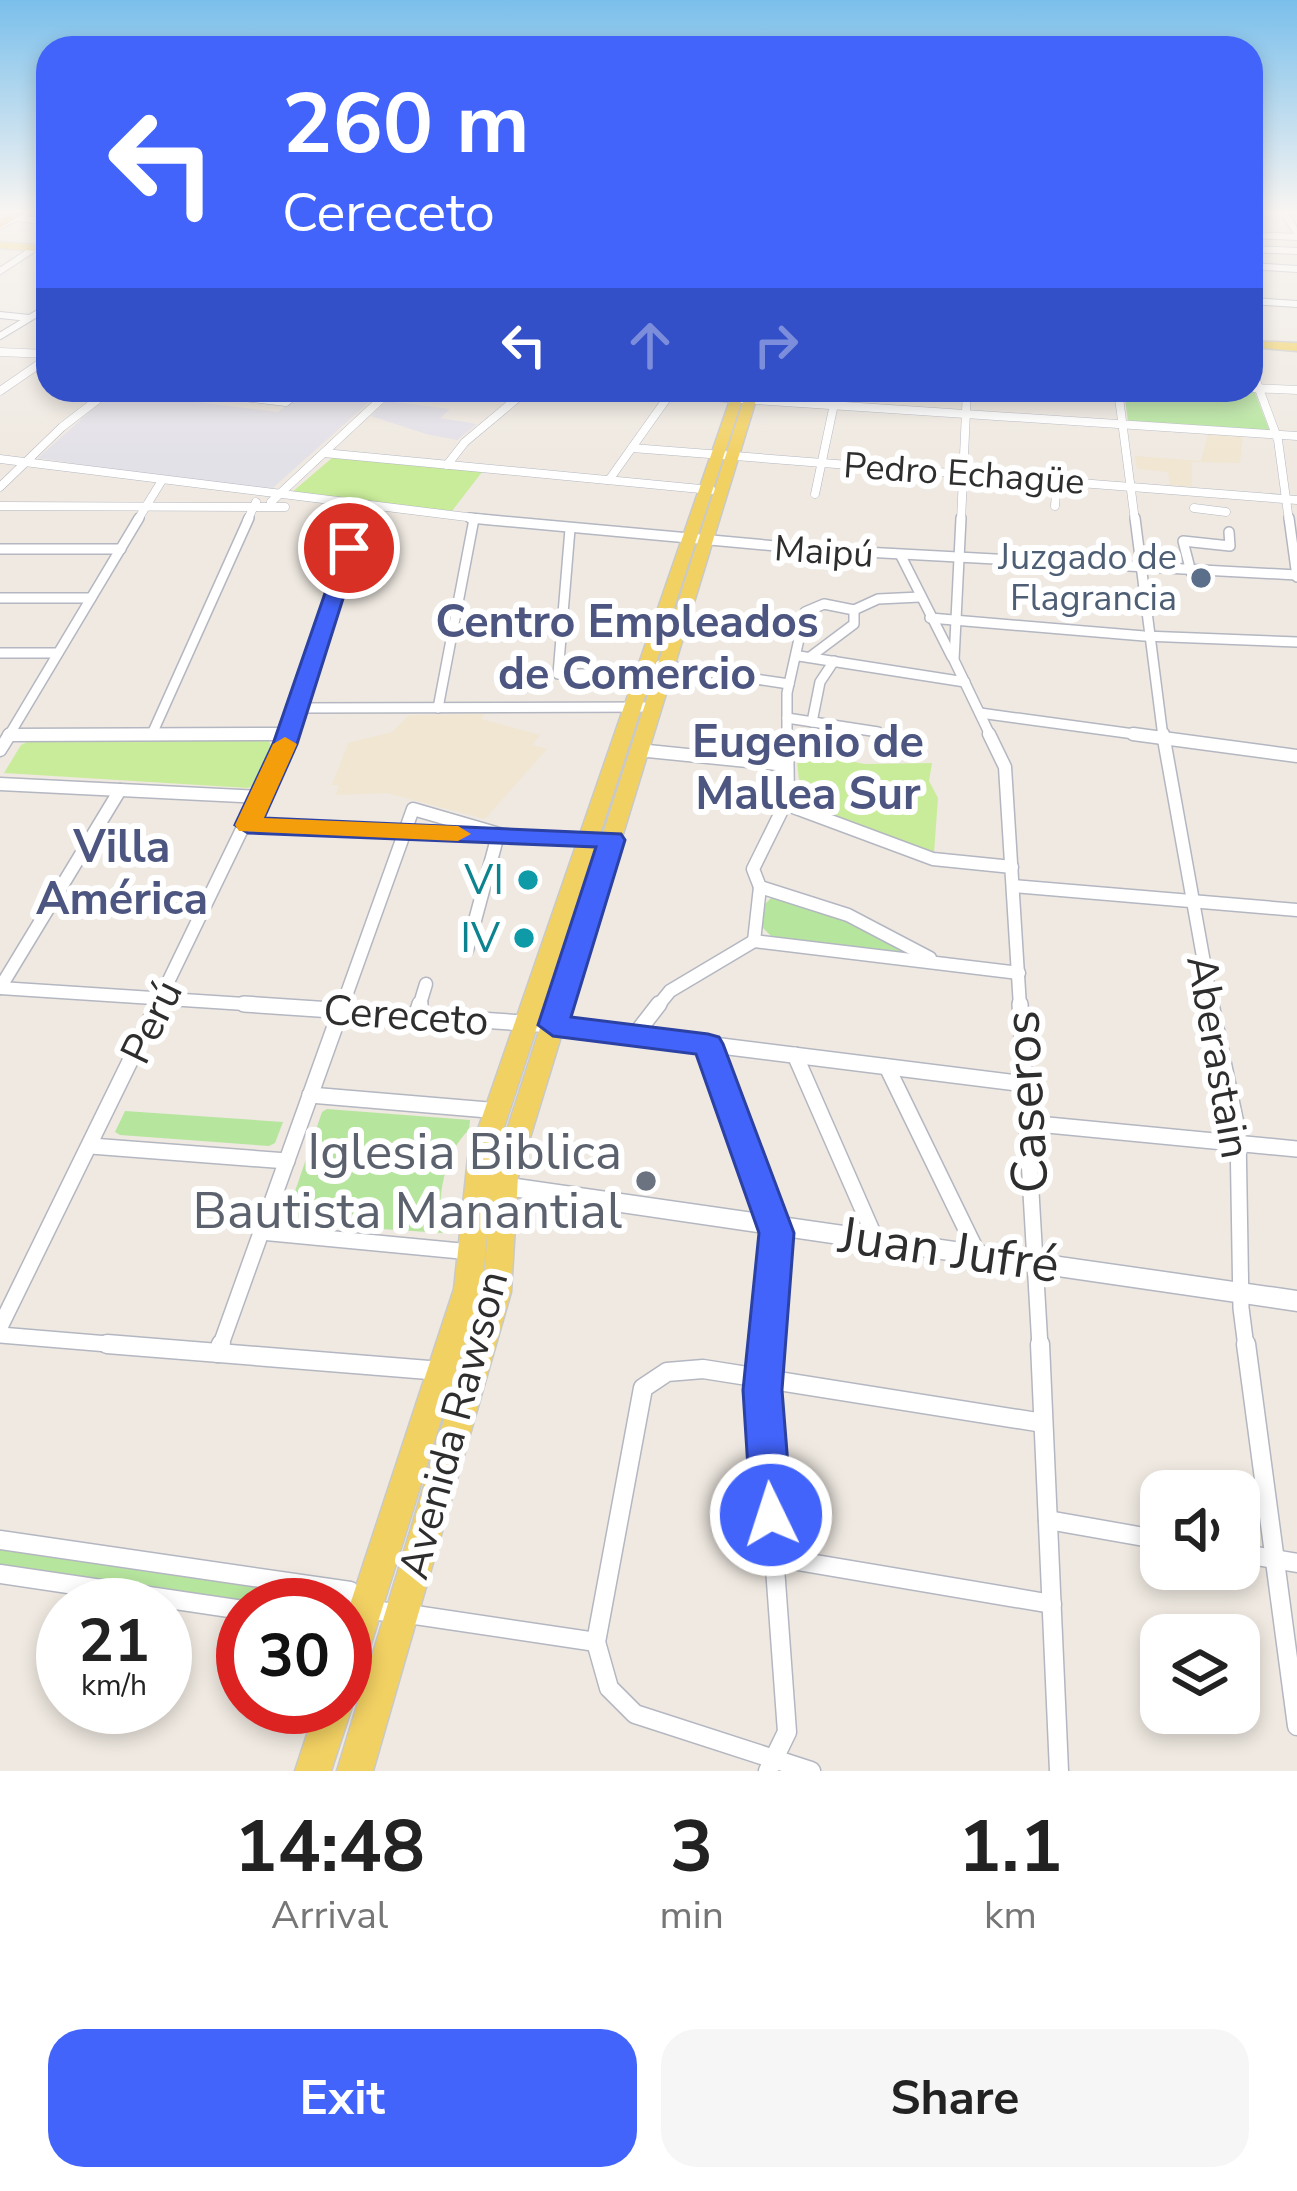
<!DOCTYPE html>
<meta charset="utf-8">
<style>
:root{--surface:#fff;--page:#f6f6f6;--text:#222;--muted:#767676;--accent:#4264fb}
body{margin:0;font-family:"Nunito Sans",sans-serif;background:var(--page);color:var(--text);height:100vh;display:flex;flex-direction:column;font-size:45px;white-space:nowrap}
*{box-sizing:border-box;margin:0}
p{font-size:39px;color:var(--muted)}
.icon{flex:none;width:66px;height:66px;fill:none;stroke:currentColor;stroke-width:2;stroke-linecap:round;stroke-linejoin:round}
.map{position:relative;height:1771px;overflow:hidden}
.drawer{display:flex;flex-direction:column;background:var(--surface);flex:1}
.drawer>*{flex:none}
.banner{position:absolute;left:36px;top:36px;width:1227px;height:366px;border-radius:36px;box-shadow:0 6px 18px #0003;background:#4264fb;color:#fff;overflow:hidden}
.buttons{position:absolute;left:1140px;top:1470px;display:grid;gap:24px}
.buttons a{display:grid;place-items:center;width:120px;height:120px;border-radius:24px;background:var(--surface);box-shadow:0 6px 18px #0003;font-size:60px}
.speed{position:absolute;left:36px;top:1578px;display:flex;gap:24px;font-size:60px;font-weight:700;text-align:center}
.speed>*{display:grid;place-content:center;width:156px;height:156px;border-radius:50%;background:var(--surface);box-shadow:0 6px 18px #0003;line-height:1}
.speed small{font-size:30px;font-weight:400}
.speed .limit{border:18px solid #d22;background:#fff;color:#111}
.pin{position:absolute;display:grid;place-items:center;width:102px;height:102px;color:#fff;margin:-51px;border:6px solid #fff;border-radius:50%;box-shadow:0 3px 12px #0007}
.me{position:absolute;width:132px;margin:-66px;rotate:356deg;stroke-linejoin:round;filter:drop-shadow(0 0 9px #0008)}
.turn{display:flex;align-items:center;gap:42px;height:252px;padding:0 48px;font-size:54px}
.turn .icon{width:156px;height:156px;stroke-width:2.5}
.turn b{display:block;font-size:84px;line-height:102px}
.lanes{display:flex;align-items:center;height:114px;padding:0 48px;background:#0003;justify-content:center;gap:60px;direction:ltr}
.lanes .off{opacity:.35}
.eta{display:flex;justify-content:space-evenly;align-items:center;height:204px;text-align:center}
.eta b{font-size:72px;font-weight:700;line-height:84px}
.primary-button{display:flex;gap:24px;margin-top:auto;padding:24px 48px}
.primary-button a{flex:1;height:138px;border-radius:36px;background:var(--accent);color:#fff;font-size:48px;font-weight:700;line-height:138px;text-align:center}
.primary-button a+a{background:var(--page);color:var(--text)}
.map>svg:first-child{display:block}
.industrial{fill:#e3e1e8}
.education{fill:#f0e6d1}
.green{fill:#b6e59e}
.pitch{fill:#c9ec9a}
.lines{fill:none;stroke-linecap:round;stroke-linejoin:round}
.street-far5-casing{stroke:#b4b7c1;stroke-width:8}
.street-far4-casing{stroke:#b4b7c1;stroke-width:9}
.street-far3-casing{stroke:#b4b7c1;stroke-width:12}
.street-far2-casing{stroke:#b4b7c1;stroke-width:15}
.street-far1-casing{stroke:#b4b7c1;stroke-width:18}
.street-casing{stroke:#b4b7c1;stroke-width:21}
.secondary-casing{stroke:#b4b7c1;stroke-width:3}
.primary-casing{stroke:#c9c9c9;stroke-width:3}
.highway-casing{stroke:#c9c9c9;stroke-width:3}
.street-far5{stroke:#fff;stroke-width:6}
.street-far4{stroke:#fff;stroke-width:8}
.street-far3{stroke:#fff;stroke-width:9}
.street-far2{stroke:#fff;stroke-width:12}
.street-far1{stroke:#fff;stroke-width:15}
.street{stroke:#fff;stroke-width:18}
.secondary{fill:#fff;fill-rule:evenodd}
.primary{fill:#f2d163;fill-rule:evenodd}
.highway{fill:#ffa35c;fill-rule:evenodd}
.route{fill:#4264fb;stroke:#2b41a3;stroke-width:3}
.slow{fill:#f59e0b}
.service-dot{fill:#5c6f8a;stroke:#fff;stroke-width:4.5}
.culture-dot{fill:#0f9aa8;stroke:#fff;stroke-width:4.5}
.worship-dot{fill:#6b7280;stroke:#fff;stroke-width:4.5}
.labels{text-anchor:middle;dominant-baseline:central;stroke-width:12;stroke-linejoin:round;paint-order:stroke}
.far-street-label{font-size:36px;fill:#2e2e2e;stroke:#fff}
.far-service-label{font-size:36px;fill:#4e5e75;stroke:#fff;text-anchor:end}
.culture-label{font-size:42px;fill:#0d838f;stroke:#fff;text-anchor:end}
.street-label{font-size:42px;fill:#2e2e2e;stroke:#fff}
.neighbourhood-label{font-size:45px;font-weight:bold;fill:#4d5680;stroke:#fff}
.near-street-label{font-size:51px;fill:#2e2e2e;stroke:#fff}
.near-worship-label{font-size:51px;fill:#5b616d;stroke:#fff;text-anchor:end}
</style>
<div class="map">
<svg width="1297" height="1771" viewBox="0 0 1297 1771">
<rect width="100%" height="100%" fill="#efe9e1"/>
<!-- industrial -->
<g class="industrial">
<polygon points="123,390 164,390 156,397 278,412 303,392 375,397 267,493 38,458 95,407"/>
<polygon points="387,401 450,409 440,418 477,424 457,440 426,434 371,416"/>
</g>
<!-- education -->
<g class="education">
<polygon points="1208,434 1243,436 1240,463 1192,462 1192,487 1170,485 1168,472 1137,469 1135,456 1201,461"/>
<polygon points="484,714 481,719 540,735 532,745 547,749 485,819 387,793 336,795 339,785 332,785 348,743 392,732 409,715"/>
</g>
<!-- green -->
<g class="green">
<polygon points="1124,390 1254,390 1270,432 1128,422"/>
<polygon points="775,894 784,894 908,950 900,954 774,939 762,927 765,904"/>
<path d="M327 1109 470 1120 469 1130C445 1151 435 1201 443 1233L291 1223 286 1218 322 1112Z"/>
<polygon points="125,1111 283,1122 275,1143 269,1146 120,1135 115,1132"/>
<polygon points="0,1548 324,1595 325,1603 272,1605 0,1565"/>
</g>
<!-- pitch -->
<g class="pitch">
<polygon points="332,458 482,472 452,511 291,493"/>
<polygon points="268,740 272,747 256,785 248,788 4,773 21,745 29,741"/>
<polygon points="796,751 865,764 932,763 929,781 938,798 934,853 808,806 801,800"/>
</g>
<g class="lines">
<defs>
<g id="street-far5">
<polyline points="18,218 48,222"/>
<polyline points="1251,235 1297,237"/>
<polyline points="1251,249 1297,251"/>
<polyline points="1251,266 1297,269"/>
<polyline points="0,271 35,248"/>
<polyline points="1251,301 1297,304"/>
<polyline points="0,315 29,318"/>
<polyline points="0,336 48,307"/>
</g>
<g id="street-far4">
<polyline points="0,352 48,354"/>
<polyline points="1251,367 1278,440 1289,521"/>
<polyline points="1252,388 1297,390"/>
<polyline points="185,390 286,402 300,390"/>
<polyline points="311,390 335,390"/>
<polyline points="605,390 1297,436"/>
<polyline points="1118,390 1135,521"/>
<polyline points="0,391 48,358"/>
<polyline points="632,448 1297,500"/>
<polyline points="324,453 711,490"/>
<polyline points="0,459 499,521"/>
<polyline points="447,465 465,442 527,390"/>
<polyline points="609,480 670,394"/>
<polyline points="0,487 62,427 110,390"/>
<polyline points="815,494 837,390"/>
<polyline points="271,502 391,390"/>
<polyline points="0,506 285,507"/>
<polyline points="1055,506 1057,480"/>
<polyline points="1194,508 1226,512"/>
<polyline points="137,521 161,482"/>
<polyline points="247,521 256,502"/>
<polyline points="358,521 362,508"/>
<polyline points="961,521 967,390"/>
</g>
<g id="street-far3">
<polyline points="470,518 809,549 1297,575"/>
<polyline points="961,518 954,660 991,737"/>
<polyline points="1135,518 1163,737"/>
<polyline points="1289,518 1297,577"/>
<polyline points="570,529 558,674 664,674"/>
<polyline points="0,549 121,549"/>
<polyline points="901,556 952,657"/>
<polyline points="1191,572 1183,541 1230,546 1229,532"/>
<polyline points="0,598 91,598"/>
<polyline points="930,618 1144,636 1297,642"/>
<polyline points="0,653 58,653"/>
<polyline points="799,656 965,682"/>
<polyline points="810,657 854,624 854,610"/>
<polyline points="660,665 789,684"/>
<polyline points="297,708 654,707"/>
<polyline points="438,708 474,519"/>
<polyline points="980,713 1156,737"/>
<polyline points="787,718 878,732"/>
<polyline points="812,722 820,682 834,661"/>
<polyline points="152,734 249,518"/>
<polyline points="9,735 288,734"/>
<polyline points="8,737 139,518"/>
<polyline points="287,737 359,518"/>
<polyline points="787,737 787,693 805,612 824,604 854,610 878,599 920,597"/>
</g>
<g id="street-far2">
<polyline points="989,734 1005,767 1020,1007"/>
<polyline points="1133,734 1297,756"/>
<polyline points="1163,734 1212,1007"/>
<polyline points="9,735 288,734"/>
<polyline points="0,750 10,734"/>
<polyline points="638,750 786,765"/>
<polyline points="0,784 261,797"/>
<polyline points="785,804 933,859 1012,867"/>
<polyline points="248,825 612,840"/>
<polyline points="1014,886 1297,910"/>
<polyline points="760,887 848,915 930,958"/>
<polyline points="754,941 760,887 753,869 788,798 787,734"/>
<polyline points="754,941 1019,973"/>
<polyline points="467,950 498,835"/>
<polyline points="0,988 289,1007"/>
<polyline points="0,988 120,790"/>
<polyline points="156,1007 288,734"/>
<polyline points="342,1007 413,809 506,836"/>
<polyline points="419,1007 426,984"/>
<polyline points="657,1007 670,991 754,941"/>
</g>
<g id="street-far1">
<polyline points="244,1004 553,1025 1025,1084"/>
<polyline points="1020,1004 1040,1347"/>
<polyline points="1211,1004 1238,1133 1241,1308 1246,1347"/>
<polyline points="416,1017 420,1004"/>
<polyline points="635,1035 659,1004"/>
<polyline points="708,1044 777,1233 766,1347"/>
<polyline points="795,1055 876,1240"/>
<polyline points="887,1067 978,1254"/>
<polyline points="310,1095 500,1111"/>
<polyline points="1027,1123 1297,1149"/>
<polyline points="91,1146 287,1161"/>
<polyline points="261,1232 471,1252"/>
<polyline points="0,1327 158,1004"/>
<polyline points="0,1335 144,1347"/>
<polyline points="220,1347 343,1004"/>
</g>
<g id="street">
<polyline points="107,1344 441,1371"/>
<polyline points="766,1344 762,1390 787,1732 768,1771"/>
<polyline points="1040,1344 1059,1771"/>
<polyline points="1246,1344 1297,1726"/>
<polyline points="218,1353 221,1344"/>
<polyline points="1048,1520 1161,1540"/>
<polyline points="0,1540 350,1591 361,1604"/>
<polyline points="1239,1553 1297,1563"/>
<polyline points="774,1557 1052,1604"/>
<polyline points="0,1574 243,1610"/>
<polyline points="345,1621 365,1610 402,1613 596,1642"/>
<polyline points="811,1771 635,1714 609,1688 596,1642 643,1388 667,1372 703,1369 1043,1423"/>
</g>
<g id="secondary">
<polygon points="26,211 36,211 0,229 0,224"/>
<polygon points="1280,211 1288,211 1297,228 1297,239"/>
<polygon points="497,1170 510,1178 1297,1291 1297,1311 504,1195 496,1192 486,1179 489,1173"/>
</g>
<g id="primary">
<polygon points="0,242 48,246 48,252 0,248"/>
<polygon points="1251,341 1297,343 1297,351 1251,347"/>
<polygon points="724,390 736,390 741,403 494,1158 492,1176 747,390 759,390 518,1177 511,1292 373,1771 337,1771 483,1292 491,1190 482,1289 362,1673 357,1685 345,1690 345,1620 454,1289 468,1158 729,403"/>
<polygon points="345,1694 352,1707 331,1771 295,1771 316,1707 345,1707"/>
</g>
<polygon id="highway" points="16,211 28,211 0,228 0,220"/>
</defs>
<!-- street-far5 casing -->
<use href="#street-far5" class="street-far5-casing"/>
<!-- street-far4 casing -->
<use href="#street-far4" class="street-far4-casing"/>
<!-- street-far3 casing -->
<use href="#street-far3" class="street-far3-casing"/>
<!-- street-far2 casing -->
<use href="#street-far2" class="street-far2-casing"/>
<!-- street-far1 casing -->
<use href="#street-far1" class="street-far1-casing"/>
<!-- street casing -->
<use href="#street" class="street-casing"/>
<!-- secondary casing -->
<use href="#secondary" class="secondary-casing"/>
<!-- primary casing -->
<use href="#primary" class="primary-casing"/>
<!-- highway casing -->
<use href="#highway" class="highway-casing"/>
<!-- street-far5 -->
<use href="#street-far5" class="street-far5"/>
<!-- street-far4 -->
<use href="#street-far4" class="street-far4"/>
<!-- street-far3 -->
<use href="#street-far3" class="street-far3"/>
<!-- street-far2 -->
<use href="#street-far2" class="street-far2"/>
<!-- street-far1 -->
<use href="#street-far1" class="street-far1"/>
<!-- street -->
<use href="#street" class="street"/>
<!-- secondary -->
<use href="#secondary" class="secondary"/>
<!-- primary -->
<use href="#primary" class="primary"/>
<!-- highway -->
<use href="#highway" class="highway"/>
</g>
<!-- sky -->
<linearGradient id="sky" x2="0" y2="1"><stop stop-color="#7abfeb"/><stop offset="0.46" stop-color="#f8f5f2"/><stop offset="1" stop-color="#f8f5f2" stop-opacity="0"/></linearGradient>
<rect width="1297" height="459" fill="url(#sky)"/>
<!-- route -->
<polygon class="route" points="342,544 359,548 297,744 264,818 621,834 625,840 571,1017 708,1034 719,1037 723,1044 794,1233 782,1390 792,1515 786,1529 771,1535 757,1529 751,1515 743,1390 759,1233 696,1054 553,1036 538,1025 596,847 248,833 235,825 273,744"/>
<!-- slow -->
<polygon class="slow" points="285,737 297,744 264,818 458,826 471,834 458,841 239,831 235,825 273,744"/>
<!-- markers -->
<circle class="service-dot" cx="1201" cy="578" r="12"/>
<g class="culture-dot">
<circle cx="528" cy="880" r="12"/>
<circle cx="524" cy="938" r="12"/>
</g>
<circle class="worship-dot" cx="646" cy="1181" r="12"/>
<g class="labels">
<!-- far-street labels -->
<g class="far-street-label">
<text transform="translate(964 474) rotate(4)">Pedro Echagüe</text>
<text transform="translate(824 552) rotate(4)">Maipú</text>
</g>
<!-- far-service labels -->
<g class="far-service-label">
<text x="1177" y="557">Juzgado de<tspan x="1177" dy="41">Flagrancia</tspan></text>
</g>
<!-- culture labels -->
<g class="culture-label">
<text x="504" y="880">VI</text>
<text x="500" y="938">IV</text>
</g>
<!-- street labels -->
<g class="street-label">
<text transform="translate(406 1016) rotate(4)">Cereceto</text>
<text transform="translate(152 1022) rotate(-64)">Perú</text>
<text transform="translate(1218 1057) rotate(80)">Aberastain</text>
<text transform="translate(454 1425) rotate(-75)">Avenida Rawson</text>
</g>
<!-- neighbourhood labels -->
<g class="neighbourhood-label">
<text x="627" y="622">Centro Empleados<tspan x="627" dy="52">de Comercio</tspan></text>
<text x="808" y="742">Eugenio de<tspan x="808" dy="52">Mallea Sur</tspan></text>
<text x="122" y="847">Villa<tspan x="122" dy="52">América</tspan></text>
</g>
<!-- near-street labels -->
<g class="near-street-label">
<text transform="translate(1026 1102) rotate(-93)">Caseros</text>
<text transform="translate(949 1250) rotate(8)">Juan Jufré</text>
</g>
<!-- near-worship labels -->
<g class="near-worship-label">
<text x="622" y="1152">Iglesia Biblica<tspan x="622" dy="59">Bautista Manantial</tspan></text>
</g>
</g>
</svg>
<div class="buttons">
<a><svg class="icon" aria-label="sound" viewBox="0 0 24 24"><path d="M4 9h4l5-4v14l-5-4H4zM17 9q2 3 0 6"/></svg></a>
<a><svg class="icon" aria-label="layers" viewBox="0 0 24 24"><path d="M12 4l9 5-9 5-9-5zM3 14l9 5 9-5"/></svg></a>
</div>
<div class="speed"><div>21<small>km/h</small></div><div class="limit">30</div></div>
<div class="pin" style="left:349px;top:548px;background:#d93025"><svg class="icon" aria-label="arrive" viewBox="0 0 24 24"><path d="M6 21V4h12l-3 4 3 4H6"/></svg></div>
<svg class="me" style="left:771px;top:1515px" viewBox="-20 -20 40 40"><circle r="17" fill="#4264fb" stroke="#fff" stroke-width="3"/><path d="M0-11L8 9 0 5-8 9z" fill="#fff"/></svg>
<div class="banner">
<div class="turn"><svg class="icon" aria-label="left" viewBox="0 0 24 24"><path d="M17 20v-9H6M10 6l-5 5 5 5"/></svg><div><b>260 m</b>Cereceto</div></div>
<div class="lanes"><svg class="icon" aria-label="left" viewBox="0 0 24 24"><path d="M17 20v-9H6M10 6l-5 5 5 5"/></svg><svg class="icon off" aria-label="ahead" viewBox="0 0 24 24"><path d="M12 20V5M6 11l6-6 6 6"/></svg><svg class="icon off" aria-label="right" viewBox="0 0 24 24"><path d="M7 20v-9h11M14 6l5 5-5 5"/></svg></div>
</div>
</div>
<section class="drawer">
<div class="eta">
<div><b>14:48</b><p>Arrival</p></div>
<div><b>3</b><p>min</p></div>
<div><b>1.1</b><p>km</p></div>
</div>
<div class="primary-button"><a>Exit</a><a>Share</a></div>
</section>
